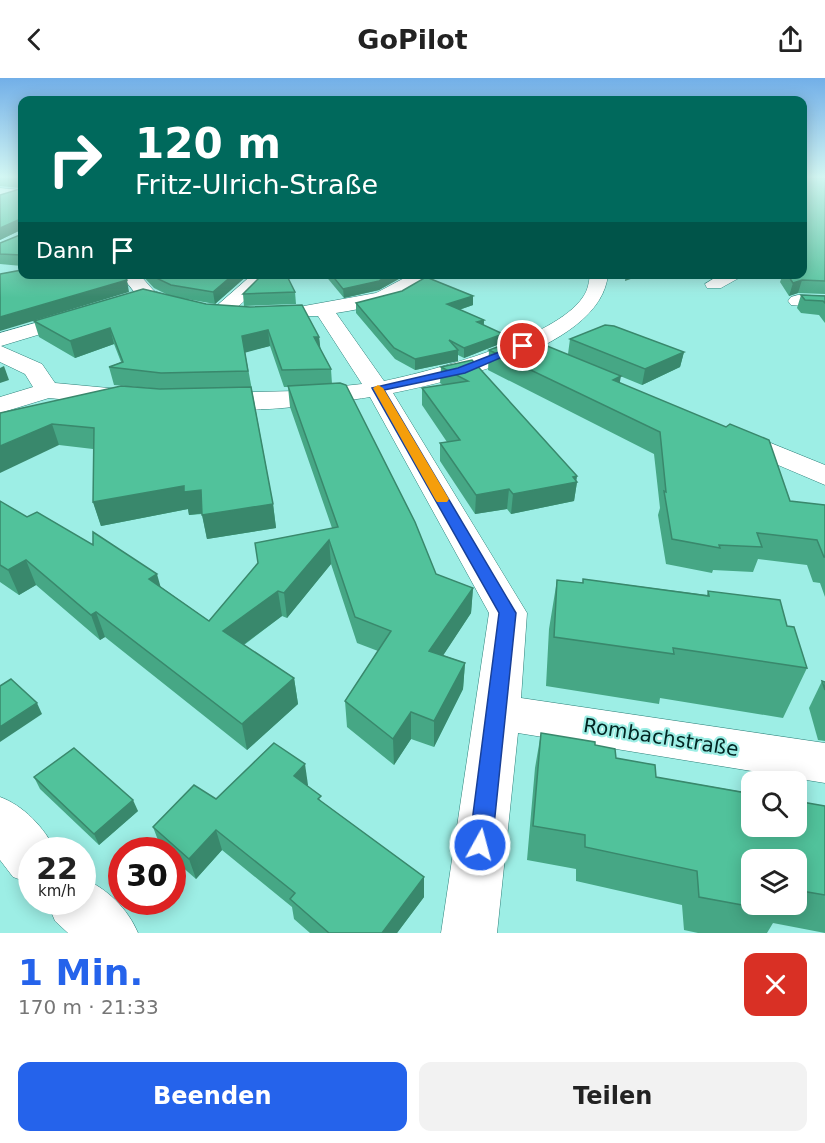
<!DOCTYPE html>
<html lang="de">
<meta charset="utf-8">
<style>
:root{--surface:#fff;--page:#f2f2f2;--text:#222;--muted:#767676;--accent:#2563eb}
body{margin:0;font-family:"DejaVu Sans",sans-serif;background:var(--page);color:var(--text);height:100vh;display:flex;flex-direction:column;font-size:22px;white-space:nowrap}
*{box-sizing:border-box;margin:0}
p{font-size:20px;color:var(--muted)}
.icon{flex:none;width:33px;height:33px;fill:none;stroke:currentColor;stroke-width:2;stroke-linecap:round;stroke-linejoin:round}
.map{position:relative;height:855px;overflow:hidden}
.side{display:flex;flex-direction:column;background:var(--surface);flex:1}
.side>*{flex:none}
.hud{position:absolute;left:18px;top:18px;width:789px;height:183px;border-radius:12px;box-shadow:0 3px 15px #0003;background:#00695c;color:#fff;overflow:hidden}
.buttons{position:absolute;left:741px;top:693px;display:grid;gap:12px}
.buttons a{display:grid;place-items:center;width:66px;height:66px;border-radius:12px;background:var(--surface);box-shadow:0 3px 15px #0003;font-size:30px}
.speed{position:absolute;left:18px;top:759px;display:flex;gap:12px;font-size:30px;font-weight:700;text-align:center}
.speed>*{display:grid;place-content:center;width:78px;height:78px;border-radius:50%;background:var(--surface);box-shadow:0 3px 15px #0003;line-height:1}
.speed small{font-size:15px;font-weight:400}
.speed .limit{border:9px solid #d22;background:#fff;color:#111}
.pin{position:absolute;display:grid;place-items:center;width:51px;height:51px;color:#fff;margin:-26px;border:3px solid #fff;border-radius:50%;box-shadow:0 2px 6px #0007}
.me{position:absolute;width:66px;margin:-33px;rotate:7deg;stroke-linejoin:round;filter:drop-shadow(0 0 4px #0008)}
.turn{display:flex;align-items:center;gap:21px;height:126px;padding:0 18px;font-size:27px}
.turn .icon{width:78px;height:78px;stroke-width:2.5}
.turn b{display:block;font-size:42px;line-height:51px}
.then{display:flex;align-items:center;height:57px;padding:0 18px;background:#0003;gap:12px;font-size:22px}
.round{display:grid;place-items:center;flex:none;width:63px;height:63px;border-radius:12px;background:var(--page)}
.head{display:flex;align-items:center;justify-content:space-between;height:102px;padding:0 18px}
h1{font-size:36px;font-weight:700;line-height:45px;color:var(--accent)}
.primary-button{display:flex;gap:12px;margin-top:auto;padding:12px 18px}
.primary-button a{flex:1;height:69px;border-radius:12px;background:var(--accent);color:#fff;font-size:24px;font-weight:700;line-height:69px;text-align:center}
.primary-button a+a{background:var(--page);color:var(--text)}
header{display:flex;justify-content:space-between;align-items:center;height:78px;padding:0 18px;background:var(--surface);font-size:27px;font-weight:700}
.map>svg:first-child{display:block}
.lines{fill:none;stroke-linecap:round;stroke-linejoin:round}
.minor-casing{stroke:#2d817a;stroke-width:1}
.minor{fill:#fff;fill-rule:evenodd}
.wall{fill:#46a785;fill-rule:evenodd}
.shaded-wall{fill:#39886c}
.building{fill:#51c29b;stroke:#39886c;stroke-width:1.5}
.route{fill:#2563eb;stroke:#184099;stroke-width:1.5}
.slow{fill:#f59e0b}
.labels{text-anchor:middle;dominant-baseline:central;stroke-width:4.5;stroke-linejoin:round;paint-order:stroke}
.near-street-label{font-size:20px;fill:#022522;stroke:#9deee5}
</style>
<header><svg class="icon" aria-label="back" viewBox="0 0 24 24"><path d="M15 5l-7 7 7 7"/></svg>GoPilot<svg class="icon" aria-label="share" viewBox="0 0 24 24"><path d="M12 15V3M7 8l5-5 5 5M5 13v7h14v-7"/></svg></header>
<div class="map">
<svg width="825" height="855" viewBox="0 0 825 855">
<rect width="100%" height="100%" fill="#9deee5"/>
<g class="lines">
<defs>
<g id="minor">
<polygon points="0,110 22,112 22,118 0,125"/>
<polygon points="120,196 139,196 154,213 187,225 190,229 187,233 173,233 140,221"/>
<polygon points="253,196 273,196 227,239 213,239 210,235 213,231"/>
<path d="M412 196H433C412 223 367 230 336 235L384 303C432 293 556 260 583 219 588 212 589 204 590 196H608C602 269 451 303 393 315L527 535 521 620 825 665V705L518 655 497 855H441L489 535 370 319C327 326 241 338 201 328L197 323 201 318 210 315 297 313 362 306 318 238H297L294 234 297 230 304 228 376 215Z"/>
<polygon points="721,196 746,196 721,210 707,210 705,206"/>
<polygon points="798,217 825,218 825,230 791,227 788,223 791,219"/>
<polygon points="77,233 84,235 87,239 84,243 1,268 42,286 55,305 130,312 139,315 143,320 139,325 130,328 49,320 0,335 0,319 33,309 25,296 0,284 0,255"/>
<polygon points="734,350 825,387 825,407 724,364 720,358 724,352"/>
<path d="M0 719C23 727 45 750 55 772H32V806L13 799 0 782Z"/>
<path d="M82 800C107 810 128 831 138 855H68L55 843 47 824H82Z"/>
</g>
</defs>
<!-- minor casing -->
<use href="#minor" class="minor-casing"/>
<!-- minor -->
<use href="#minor" class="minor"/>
</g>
<!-- wall -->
<g class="wall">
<polygon points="0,100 22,100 22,188 0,186 0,165 20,157 20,152 0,162 0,117 20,111 20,110 0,108"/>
<polygon points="802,100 825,100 825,216 798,215 789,218 780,204 783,196 802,196"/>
<polygon points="141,196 249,196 215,226 181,220 319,259 320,270 331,291 332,306 436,496 473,510 471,535 443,577 465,585 463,611 434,669 411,661 394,687 347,649 345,623 378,573 357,565 331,486 287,540 282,538 244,567 294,600 298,626 247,672 105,559 100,562 36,507 19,517 0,504 0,423 27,439 161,509 209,543 332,450 290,329 288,309 284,309 270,268 245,274 273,426 276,450 207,461 202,436 189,437 188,431 101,448 93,424 93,371 59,367 0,335 161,311 114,307 109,289 121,284 114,266 75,280 39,259 34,243 170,218 154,210"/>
<polygon points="324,196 404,196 404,198 379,212 344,220"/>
<polygon points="518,196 551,196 551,199"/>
<polygon points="295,214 296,226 244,228 243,216"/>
<polygon points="801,217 825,218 825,245 819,237 801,235 797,230"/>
<polygon points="356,225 473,227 459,232 484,242 484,247 502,265 464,280 458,277 458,283 415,292 395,281 356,235"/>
<polygon points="570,261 684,274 680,289 642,307 620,298 619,304 790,423 825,427 825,519 820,505 813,504 807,487 758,481 753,494 713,492 712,495 666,486 658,437 660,430 654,376 488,292 489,272 568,276"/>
<polygon points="472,282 577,398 576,403 577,404 574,423 511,436 507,431 475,436 440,383 440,365 447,364 422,327 422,310 443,307 440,305 441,289"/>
<polygon points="583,501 707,517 708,513 807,590 783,640 660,620 659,626 546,608 549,551 557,502 583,505"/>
<polygon points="822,603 825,604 825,663 818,662 809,630"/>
<path d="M541 655 595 667 616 680 656 699 825 728V855L773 845 767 855H698L684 852 682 827 576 803V791L527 782 535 690ZM796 782V826H752Z"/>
<polygon points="34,699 138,733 99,767 40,711"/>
<polygon points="308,707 307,708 322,724 424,799 424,819 397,855 310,855 294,841 292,829 222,772 196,801 172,780 172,772 164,772 161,770 153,749 216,721"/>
</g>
<!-- shaded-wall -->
<g class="shaded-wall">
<polygon points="18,142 21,152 0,162 0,150"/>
<polygon points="234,196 249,196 215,226 213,214"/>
<polygon points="391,196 404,196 404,198 379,212 344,220 343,211"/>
<polygon points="626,196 645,196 625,203"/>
<polygon points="127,202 129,214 0,253 0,239"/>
<polygon points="802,202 798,215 789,218 793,205"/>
<polygon points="473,218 473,227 447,236 447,226"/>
<polygon points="484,242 483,252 477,244"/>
<polygon points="110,250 114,266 75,280 70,263"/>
<polygon points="268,252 270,268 244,275 242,258"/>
<polygon points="503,256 502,265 464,280 464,270"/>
<polygon points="314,259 319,259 321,275"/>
<polygon points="458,272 458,283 415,292 415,281"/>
<polygon points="684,274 680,289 642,307 645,291"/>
<polygon points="4,288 9,302 0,305 0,290"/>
<polygon points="621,298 617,319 613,302"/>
<polygon points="52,346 59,367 0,395 0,368"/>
<polygon points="577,398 576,404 577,404 574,423 511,436 513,416"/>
<polygon points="184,408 201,412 205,435 189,437 188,431 101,448 93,424"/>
<polygon points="509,411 507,431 475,436 476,417"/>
<polygon points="273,426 276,450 207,461 202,437"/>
<polygon points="329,462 331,486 287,540 284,515"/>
<polygon points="26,482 36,507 19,517 8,492"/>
<polygon points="157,496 164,521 149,501"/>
<polygon points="473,510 471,535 429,599 429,573"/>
<polygon points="278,513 282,538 228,578 223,553"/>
<polygon points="96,534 105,559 100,562 91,537"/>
<polygon points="465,585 463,611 434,669 434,643"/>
<polygon points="294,600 298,626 247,672 242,646"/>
<polygon points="37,625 42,636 0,664 0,649"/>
<polygon points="411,634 411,661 394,687 393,661"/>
<polygon points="305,686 308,707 297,719 294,698"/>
<polygon points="133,722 138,733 99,767 94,756"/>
<polygon points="216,752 222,772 196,801 189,781"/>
<polygon points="424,799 424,819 397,855 382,855"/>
</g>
<!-- building -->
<g class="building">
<polygon points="0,100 22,100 22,177 0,176 0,165 20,157 21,143 18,142 0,150 0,117 20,111 21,102"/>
<polygon points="802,100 825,100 825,203 802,202 793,205 787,196 802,196 802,193 803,193 802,192"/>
<polygon points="22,192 22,196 123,196 127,202 0,239 0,196"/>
<polygon points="150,196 234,196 213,214 171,207 152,198"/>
<polygon points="263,196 286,196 295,214 243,216"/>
<polygon points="331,196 391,196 379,203 343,211"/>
<polygon points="426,199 473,218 447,226 484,242 477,244 503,256 464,270 449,262 458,272 415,281 394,270 356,225 402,213"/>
<polygon points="143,211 206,226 250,229 302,227 319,259 314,259 331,291 282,292 268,252 242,258 248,293 161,295 109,289 123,284 110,250 70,263 34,243"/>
<polygon points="801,217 825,218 825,225 823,223 805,222"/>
<polygon points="605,247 614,248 684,274 645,291 570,261"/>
<polygon points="525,259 621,298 613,302 726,349 730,346 769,362 790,423 825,427 825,479 824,479 817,462 757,455 762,469 719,467 720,470 672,461 664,413 666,414 660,354 489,272"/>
<polygon points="472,282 577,398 573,399 577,404 513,416 509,411 476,417 440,365 460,362 422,310 468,303 441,289"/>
<polygon points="340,305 346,307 415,444 436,496 473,510 429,573 465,585 434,643 411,634 393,661 345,623 391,553 355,539 329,462 284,515 278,513 223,553 294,600 242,646 96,534 91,537 26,482 8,492 0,487 0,423 27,439 37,434 93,467 93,454 157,496 149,501 209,543 258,485 255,465 338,449 288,308"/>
<polygon points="121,308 160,311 251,309 273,426 202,437 201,412 184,414 184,408 93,424 94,350 52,346 0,368 0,335"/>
<polygon points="583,501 709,518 708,513 780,522 787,548 794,549 807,590 673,570 674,576 554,559 557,502 583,505"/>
<polygon points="11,601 37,625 0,649 0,608"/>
<polygon points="822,603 825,604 825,612"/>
<polygon points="541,655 595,664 595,667 615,671 616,680 655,687 656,699 752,716 752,748 796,748 796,723 825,728 825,817 796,812 796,782 752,782 752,826 779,826 780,834 699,819 697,793 585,769 585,757 533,748"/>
<polygon points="274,665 305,686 294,698 321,718 318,721 424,799 382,855 329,855 290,821 295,815 216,752 189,781 153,749 194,707 216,721"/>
<polygon points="74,670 133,722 94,756 34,699"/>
</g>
<!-- sky -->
<linearGradient id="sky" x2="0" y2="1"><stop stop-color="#72afe8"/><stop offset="0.45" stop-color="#d3f7f3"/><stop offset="1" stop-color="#d3f7f3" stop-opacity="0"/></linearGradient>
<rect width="825" height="220" fill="url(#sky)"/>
<!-- route -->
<polygon class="route" points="520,266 528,268 465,295 384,312 516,535 492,767 488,774 480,777 473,774 469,767 499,535 372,310 458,290"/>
<!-- slow -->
<polygon class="slow" points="378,307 383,310 449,421 447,424 437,424 435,421 373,310"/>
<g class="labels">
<!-- near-street labels -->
<g class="near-street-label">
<text transform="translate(661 659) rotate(9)">Rombachstraße</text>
</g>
</g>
</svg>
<div class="buttons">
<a><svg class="icon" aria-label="search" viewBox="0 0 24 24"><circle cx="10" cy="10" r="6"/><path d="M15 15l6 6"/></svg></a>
<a><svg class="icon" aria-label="layers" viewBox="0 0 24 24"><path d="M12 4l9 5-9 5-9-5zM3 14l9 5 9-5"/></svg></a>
</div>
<div class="speed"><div>22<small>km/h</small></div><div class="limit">30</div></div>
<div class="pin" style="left:523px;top:268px;background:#d93025"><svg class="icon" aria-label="arrive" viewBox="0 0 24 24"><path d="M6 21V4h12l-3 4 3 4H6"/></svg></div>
<svg class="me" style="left:480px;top:767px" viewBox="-20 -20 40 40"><circle r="17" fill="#2563eb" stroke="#fff" stroke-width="3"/><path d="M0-11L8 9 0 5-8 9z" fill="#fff"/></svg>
<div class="hud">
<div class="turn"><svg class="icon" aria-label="right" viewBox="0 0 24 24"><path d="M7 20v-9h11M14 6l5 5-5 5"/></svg><div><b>120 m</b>Fritz-Ulrich-Straße</div></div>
<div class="then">Dann<svg class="icon" aria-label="arrive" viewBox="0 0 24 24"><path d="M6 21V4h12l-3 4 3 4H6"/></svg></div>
</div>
</div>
<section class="side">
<div class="head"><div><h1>1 Min.</h1><p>170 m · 21:33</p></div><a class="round" style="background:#d93025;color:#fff"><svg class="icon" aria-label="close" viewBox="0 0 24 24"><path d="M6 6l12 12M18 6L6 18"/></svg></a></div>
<div class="primary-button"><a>Beenden</a><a>Teilen</a></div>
</section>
